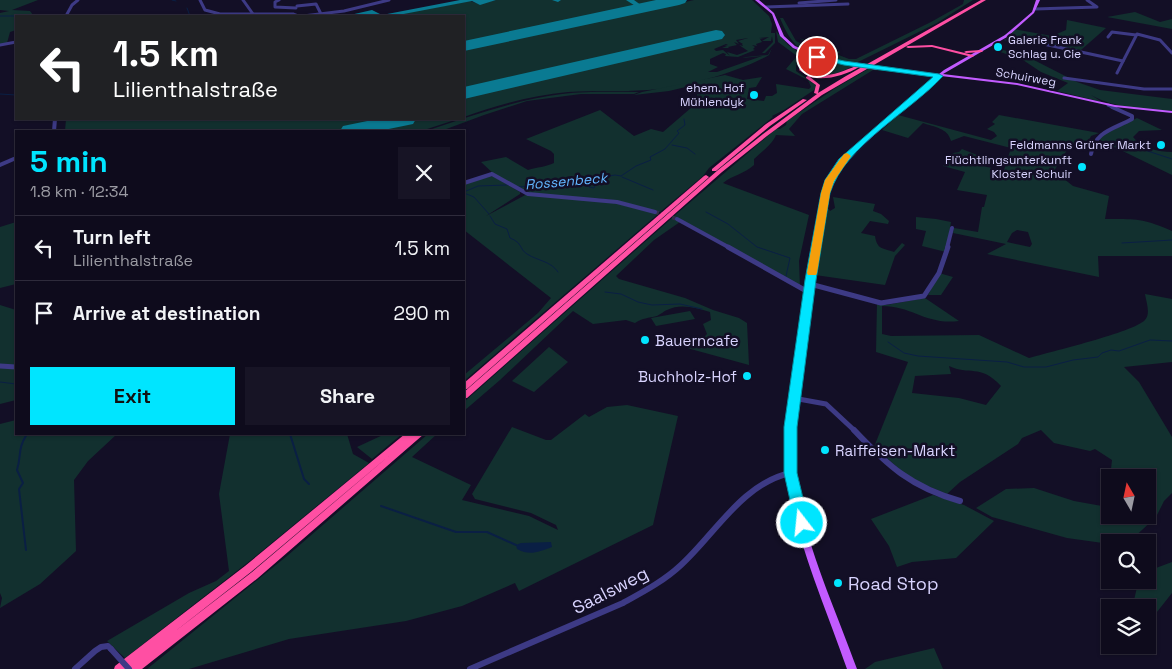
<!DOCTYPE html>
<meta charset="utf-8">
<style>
:root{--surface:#0e0b1c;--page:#171425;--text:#f1f3f6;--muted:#9b9ba3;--line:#2e2b3b;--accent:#00e5ff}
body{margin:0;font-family:"Space Grotesk",sans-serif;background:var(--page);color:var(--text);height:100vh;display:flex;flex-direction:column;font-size:19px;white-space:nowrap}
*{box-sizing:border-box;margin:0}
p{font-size:16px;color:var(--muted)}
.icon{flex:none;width:28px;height:28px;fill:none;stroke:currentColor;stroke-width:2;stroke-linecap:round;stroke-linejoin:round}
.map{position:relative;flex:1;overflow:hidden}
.panel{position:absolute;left:15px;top:130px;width:450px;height:305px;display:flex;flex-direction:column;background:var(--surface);border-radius:0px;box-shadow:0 1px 4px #0004,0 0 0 1px var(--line)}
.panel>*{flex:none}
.banner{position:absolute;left:15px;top:15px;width:450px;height:105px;border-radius:0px;box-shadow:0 1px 4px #0004,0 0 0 1px var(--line);background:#202124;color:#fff;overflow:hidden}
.needle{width:32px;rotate:351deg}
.fabs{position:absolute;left:1101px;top:469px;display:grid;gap:10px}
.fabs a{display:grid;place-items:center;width:55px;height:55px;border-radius:0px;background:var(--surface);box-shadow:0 1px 4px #0004,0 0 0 1px var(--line);font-size:25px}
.pin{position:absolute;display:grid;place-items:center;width:42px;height:42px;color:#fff;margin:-21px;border:2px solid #fff;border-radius:50%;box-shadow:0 1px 5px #0007}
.me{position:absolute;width:55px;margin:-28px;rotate:344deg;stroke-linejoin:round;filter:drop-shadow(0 0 4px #0008)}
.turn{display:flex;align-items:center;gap:18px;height:105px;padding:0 15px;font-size:22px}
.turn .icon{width:65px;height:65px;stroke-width:2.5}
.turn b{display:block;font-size:35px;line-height:42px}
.round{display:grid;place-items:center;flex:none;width:52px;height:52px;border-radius:0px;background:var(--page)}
.head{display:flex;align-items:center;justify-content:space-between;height:85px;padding:0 15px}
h1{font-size:30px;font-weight:600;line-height:38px;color:var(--accent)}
.primary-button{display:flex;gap:10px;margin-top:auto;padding:10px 15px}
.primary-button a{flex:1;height:58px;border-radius:0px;background:var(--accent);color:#111;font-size:20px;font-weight:600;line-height:58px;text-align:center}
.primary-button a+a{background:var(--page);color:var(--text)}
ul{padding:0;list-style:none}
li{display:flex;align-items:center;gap:15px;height:65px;padding:0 15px;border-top:1px solid var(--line)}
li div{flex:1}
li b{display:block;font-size:19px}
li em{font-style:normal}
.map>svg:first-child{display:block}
.green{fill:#12302f;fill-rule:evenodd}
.water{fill:#0a1f44}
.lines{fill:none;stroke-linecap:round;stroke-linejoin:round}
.stream-far1{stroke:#0a1f44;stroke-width:1}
.stream{stroke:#0a1f44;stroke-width:2}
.taxiway{fill:#0a7a92;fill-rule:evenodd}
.runway{fill:#0a7a92;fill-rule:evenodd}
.minor-tunnel{stroke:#312d47;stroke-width:4;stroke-dasharray:4 2;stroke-linecap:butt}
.minor-far3{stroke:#3d3a85;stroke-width:3}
.minor-far2{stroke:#3d3a85;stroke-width:4}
.minor-far1{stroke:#3d3a85;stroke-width:5}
.minor{stroke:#3d3a85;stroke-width:6}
.major{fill:#c25bff;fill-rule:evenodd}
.highway{fill:#ff4fa3;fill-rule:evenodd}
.minor-bridge{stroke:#3d3a85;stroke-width:6}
.major-bridge{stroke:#c25bff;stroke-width:4}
.route{fill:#00e5ff;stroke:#0095a6}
.slow{fill:#f59e0b}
.poi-dot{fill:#00e5ff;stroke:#130f26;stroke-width:2}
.labels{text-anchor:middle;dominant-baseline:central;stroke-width:5;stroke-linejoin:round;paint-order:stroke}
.far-poi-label{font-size:12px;fill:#d9d4ff;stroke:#130f26;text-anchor:end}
.far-street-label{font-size:12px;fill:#d9d4ff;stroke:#130f26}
.far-water-label{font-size:14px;font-style:italic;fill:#62b6ff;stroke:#130f26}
.poi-label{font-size:15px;fill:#d9d4ff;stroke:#130f26;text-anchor:start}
.near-poi-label{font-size:18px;fill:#d9d4ff;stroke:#130f26;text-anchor:start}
.near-street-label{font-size:18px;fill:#d9d4ff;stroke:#130f26}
</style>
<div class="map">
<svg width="1172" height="669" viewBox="0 0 1172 669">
<rect width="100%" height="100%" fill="#130f26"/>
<!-- green -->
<g class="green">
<polygon points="0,0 45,0 38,0 12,10 30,11 33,15 16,16 16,30 10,32 7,43 0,45 0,13 9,11 0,10"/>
<polygon points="496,0 665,0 464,42 464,16 388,16 470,1 479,4"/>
<path d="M694 0H752L769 16 772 24 771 33H775V43L765 53H762L773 42 772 36 771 41H762L769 37 759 38 764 39H760L762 42 756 44 757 46 752 45 755 47 753 49 755 50 738 57 725 56 726 54 723 53 710 59V64L718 67 708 72H717L762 56 742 58 746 57 768 55 772 48 769 55C742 71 680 89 648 90 621 92 595 90 568 92 533 95 497 105 464 117V49ZM748 38 738 41 743 44H742L743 46 739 45 748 51 737 55 727 52 730 56 723 50 716 51 714 49 726 44 728 45 724 46H727L722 48H729L728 47 737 45 734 42 739 44 736 40Z"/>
<polygon points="964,0 973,0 937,23 856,63 829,58 825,52 799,38 840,52 836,54 849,59 856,59 931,22 963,4"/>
<polygon points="1135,12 1160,22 1172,19 1172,29 1107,17"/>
<path d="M780 18H783L796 41 822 54C799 58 787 35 780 18Z"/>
<path d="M1067 20 1106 28 1081 50C1072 49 1061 45 1052 45 1035 45 1020 44 1003 40L1010 37 1013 29 1052 36 1066 30Z"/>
<path d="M776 31 788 45 805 56V60L796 65V71L815 84 816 87 814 90 784 110 772 116 773 117 709 168 703 176 660 212 619 201 595 198 658 214 464 381V375L538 313 551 298 464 230V183L493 176 520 192V194L486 216 529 193 496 176 481 162 506 157 528 170C537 167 546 167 554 163V154L551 151 526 139 600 110 634 136 651 129 663 132 699 101 694 85 669 91 634 95 642 92 725 75 743 80 762 77 756 87 749 88 747 99 764 101 766 96H772L777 93 776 84 809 89 811 87 808 80 786 69 797 56 778 42Z"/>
<path d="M993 47 1028 57 1077 82 1100 90 1172 99V111C1144 109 1117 109 1091 95L1102 102 1057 91 1068 83 1041 72 1023 60 992 49Z"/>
<path d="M813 63H830L853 66C838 74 822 79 805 72L803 68Z"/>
<path d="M870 68 916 74 873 70 802 114 789 129 795 136 776 135C772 145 762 151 754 159V165C744 174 733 175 723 183L809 215 799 261 800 287 674 216 776 129H780L786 125 787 121 834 89Z"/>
<path d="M639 92 634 94H581L527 101 484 115 441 131H426C471 116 515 100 562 94 588 91 614 92 639 92Z"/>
<path d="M898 115 991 140 997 136 994 132 987 129 995 124 992 122 999 115 1099 133 1091 136 1086 146 1055 143 1053 149 1067 150 1054 171 1073 186 1109 196 1105 219C1135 219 1143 218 1172 231V256H1098L1099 277 987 254 1006 244 953 233 954 228 978 232 982 207H984L987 195 957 190 965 172 943 166 953 153 959 152 962 149 977 155 975 161 987 167 1004 170 1011 148 964 136 951 141C948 128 934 127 923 123L908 138 882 130ZM1017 230 1028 232 1032 244 1030 247 1007 242 1012 233Z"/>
<path d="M1137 118 1162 130 1139 131 1133 137C1141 148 1159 152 1172 152V175L1098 139 1101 136Z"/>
<polygon points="66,119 458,119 421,131 65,131"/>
<path d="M833 197 875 204 873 211 881 214 889 221 888 224 870 221 861 233 875 236C877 250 883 248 894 252L902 243 905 245 895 256 885 285 815 275 822 224 827 207 830 211 835 208Z"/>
<polygon points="916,217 936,219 951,222 946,252 922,246 926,231 916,229"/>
<path d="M672 218 680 222 654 240 616 276 619 279 685 298 713 310 739 318 747 323 749 365 676 345 701 340 707 334 703 324 711 320 710 312C696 308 681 303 667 310 664 311 661 314 657 316 648 318 643 318 635 323L626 320 593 324 573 311 500 380 464 411V402Z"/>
<polygon points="16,222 16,284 0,288 0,227"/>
<polygon points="939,273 953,277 941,295 928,295"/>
<path d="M1145 294 1172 299V362L1124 367 1139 382 1172 437V493L1164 501 1156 517 1129 542 1110 544 1067 538 992 517 976 508 1006 489 1034 488 1074 501 1102 506 1110 504V515H1148V478L1123 477 1111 469 1112 460 1095 449 1090 451 1054 443 1041 430 1022 438 1018 444 960 482 947 494 911 479 874 447 908 362 876 352 877 303 886 305 925 298 959 321C925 325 913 306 882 306V334L891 336 979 335 1029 358C1050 352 1134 332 1145 320 1151 314 1146 301 1145 294ZM949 366C969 376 980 363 1001 386L986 405 959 398 912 393 915 376 951 374Z"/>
<polygon points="0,305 16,310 16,400 0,404"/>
<polygon points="690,311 695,319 656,326 651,318"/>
<polygon points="549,347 568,362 534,392 512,381"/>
<polygon points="627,405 678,416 653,525 519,591 515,583 462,606 406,621 289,639 189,669 147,669 287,556 428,434 437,434 412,457 471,485 462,500 529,516 558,530 556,525 531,513 475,499 472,494 512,427 546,440 551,440 585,414 589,417 607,407"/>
<polygon points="16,420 16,434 117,434 88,461 74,480 76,551 40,584 0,608 2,598 0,593 0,424"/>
<polygon points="230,434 347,434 353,454 369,463 251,560 125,658 107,641 189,593 216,581 229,571 219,494"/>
<polygon points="385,434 402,434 372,459 357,447"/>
<polygon points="933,495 964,505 994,521 956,558 912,562 897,567 889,546 871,519"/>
<polygon points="1172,562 1172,593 1149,622 1148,620 1148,608 1135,607 1133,605 1137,587 1144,580 1148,580 1148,577 1156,568"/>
<polygon points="934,648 943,669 865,669 875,662"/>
</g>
<!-- water -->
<path class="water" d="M551 542 552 547C538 552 530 556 517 549L516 545 521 543Z"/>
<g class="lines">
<!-- stream-far1 -->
<g class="stream-far1">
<polyline points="172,0 176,1"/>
<polyline points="187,8 190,16"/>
<polyline points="0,16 21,16"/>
<polyline points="0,94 16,95"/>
<polyline points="1123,143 1172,159"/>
<polyline points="672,145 687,148 695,154"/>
<polyline points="622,177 653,190"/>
<polyline points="592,181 589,187 594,188 596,183 603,178"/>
<polyline points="518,187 573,182 615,175 621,176 636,166 651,160 650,157 665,149 679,133 677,131 685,125 684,119"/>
<polyline points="464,192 478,186 507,185"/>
<polyline points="829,192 843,167 877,132"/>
<polyline points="464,193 474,197 489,214"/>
<polyline points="706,212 728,224 757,247 790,258 786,276"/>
<path d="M490 216 495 224 507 229 510 238C523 243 519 249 527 254 538 261 551 261 558 272"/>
<polyline points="1122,243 1172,240"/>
<polyline points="816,279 828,196"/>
<polyline points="605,292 621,294 638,302 652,305 680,304 702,309"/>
<polyline points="888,342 904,353 918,356 1007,362 1024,367 1046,367 1073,360 1098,357 1102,353 1111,350 1119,351 1150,340 1172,341"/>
<polyline points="0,382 16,384"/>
</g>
<!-- stream -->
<g class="stream">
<polyline points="290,434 304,479 309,484"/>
<polyline points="381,506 456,532 487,532 516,545"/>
<path d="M26 550 19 489 23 483 17 470C22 453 17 450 27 434"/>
</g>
<!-- taxiway -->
<g class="taxiway">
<polygon points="460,0 496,0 480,5 472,1 393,16 350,15 372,10 382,15"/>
<polygon points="552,0 561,0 558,2"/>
<polygon points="626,0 634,0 645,8 640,9"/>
</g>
<!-- runway -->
<g class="runway">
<polygon points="656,0 687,0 685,3 679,5 464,51 464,41"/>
<polygon points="716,30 722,31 725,35 722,39 464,99 464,87"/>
<polygon points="377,119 416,119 413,124 379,131 340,131 343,126"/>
</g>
<!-- minor-tunnel -->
<polyline class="minor-tunnel" points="655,212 677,219"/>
<!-- minor-far3 -->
<g class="minor-far3">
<polyline points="200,0 205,10 220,14 293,14 298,16"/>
<polyline points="243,0 253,14"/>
<polyline points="279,0 275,2 275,7 296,8"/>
<polyline points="799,3 836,0"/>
<polyline points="297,6 316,4 321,14"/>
<polyline points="766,7 848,4"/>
<polyline points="1035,9 1097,7 1087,0"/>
<polyline points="66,16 72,5 78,0"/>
<polyline points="303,16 344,11 389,0"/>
<polyline points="1006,36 1123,61"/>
<polyline points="1108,37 1112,32 1136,35"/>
<polyline points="0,45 16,42"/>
<polyline points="1117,73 1137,34 1160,40 1172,53"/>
<polyline points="1064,78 1144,89 1172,89"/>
<polyline points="1108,105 1115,108"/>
</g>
<!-- minor-far2 -->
<g class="minor-far2">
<polyline points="54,131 55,119"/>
<path d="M1091 154C1095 131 1114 129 1132 119V116L1112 107"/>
<polyline points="0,165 16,158"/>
<polyline points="464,183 492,174 528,194 617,202 655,212"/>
<polyline points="677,219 730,248"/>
<polyline points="947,248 952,228"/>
</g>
<!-- minor-far1 -->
<g class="minor-far1">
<polyline points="728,247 810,293"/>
<polyline points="810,284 881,303 924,296 939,273 948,247"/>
<polyline points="0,366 16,367"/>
<polyline points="793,398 826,404 855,431"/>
</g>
<!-- minor -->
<g class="minor">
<path d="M854 430C888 466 911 487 960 501"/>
<polyline points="75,669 95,651 101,647 108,646 111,649"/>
<path d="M470 669 623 603C643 592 664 581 681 565 715 534 742 484 790 473"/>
</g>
<!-- major -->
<g class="major">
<polygon points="755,0 759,0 774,13 784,36 795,46 818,56 853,64 851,65 816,58 793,48 780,36 772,14"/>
<path d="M1036 0H1040L1034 13 1007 37 943 74 1017 83 1115 105 1172 111V113L1115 107 1017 85 941 76 847 159 836 176 830 189 826 203C818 252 811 301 804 349 798 388 790 428 794 466 800 534 834 605 857 669H847C825 605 792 533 786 466 783 427 791 387 797 349 805 300 813 252 820 203L825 189 831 176 843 157 937 76 879 69 877 68 878 67 939 74 944 70 1005 35 1032 12Z"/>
</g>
<!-- highway -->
<g class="highway">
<path d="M981 0H986L822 95 767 136 722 172 467 398H464V392L718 170 763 134 817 94 814 93 816 85 806 78V77L808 76 799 70 803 64 810 61H808L806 57 800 52V50H802L809 55 810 61 821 57 823 58 820 60 835 61 837 62 835 63C824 63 810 59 803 70 820 81 839 73 856 66L859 67C846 75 826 81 810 77L820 85 818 93 846 76Z"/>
<polygon points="932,45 973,55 974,56 972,57 932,47 908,48 906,47 908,46"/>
<polygon points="981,50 983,51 982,52 966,53 964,52 966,51"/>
<polygon points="803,99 807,100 770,126 716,171 712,171 712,169 766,124"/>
<polygon points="706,175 709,177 708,178 467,389 464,389 464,383 704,176"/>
<path d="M405 434H414L413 436 415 434H424L258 578 142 669H129L130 667 127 669H114L115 666 245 566ZM390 455 252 572 173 633 251 572Z"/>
</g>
<!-- minor-bridge -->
<polyline class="minor-bridge" points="111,649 129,669"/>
<!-- major-bridge -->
<polyline class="major-bridge" points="851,64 879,68"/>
</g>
<!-- route -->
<path class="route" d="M817 55 844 61 939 74 943 76C909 113 846 144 830 193L816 280 797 427V473L809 523 807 527 802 529 797 527 795 523 784 473V427L805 280 821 193 825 180 839 159 933 77 844 65 814 58 813 57Z"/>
<!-- slow -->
<polygon class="slow" points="847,153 851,156 834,181 830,193 817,273 816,275 808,275 807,273 821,193 825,180 844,154"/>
<!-- markers -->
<g class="poi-dot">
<circle cx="998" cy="47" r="5"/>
<circle cx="754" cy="95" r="5"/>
<circle cx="1161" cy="145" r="5"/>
<circle cx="1082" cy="167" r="5"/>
<circle cx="645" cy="340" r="5"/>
<circle cx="747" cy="376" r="5"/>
<circle cx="825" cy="450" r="5"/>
<circle cx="838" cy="583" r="5"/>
</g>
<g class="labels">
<!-- far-poi labels -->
<g class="far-poi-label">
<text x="1008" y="40" text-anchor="start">Galerie Frank<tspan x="1008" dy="14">Schlag u. Cie</tspan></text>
<text x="744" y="88">ehem. Hof<tspan x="744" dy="14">Mühlendyk</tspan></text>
<text x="1151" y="145">Feldmanns Grüner Markt</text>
<text x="1072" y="160">Flüchtlingsunterkunft<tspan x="1072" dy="14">Kloster Schuir</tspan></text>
</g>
<!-- far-street labels -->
<g class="far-street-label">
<text transform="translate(1026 77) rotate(10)">Schuirweg</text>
</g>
<!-- far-water labels -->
<g class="far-water-label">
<text transform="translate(566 181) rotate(-5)">Rossenbeck</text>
</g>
<!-- poi labels -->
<g class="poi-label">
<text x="655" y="340">Bauerncafe</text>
<text x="737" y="376" text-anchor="end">Buchholz-Hof</text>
<text x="835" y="450">Raiffeisen-Markt</text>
</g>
<!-- near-poi labels -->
<g class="near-poi-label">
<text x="848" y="583">Road Stop</text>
</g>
<!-- near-street labels -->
<g class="near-street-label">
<text transform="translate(610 590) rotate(-27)">Saalsweg</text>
</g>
</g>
</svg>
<div class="fabs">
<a><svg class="needle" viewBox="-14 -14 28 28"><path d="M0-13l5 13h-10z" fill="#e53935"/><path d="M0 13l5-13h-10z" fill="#9b9ba3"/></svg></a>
<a><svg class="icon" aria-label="search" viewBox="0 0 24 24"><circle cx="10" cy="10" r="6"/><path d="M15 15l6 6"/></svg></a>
<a><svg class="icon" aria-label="layers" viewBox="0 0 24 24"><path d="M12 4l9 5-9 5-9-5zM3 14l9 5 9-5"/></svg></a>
</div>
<div class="pin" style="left:817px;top:57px;background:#d93025"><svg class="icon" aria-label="arrive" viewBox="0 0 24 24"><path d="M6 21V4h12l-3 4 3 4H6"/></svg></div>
<svg class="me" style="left:802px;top:523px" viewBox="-20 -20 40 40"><circle r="17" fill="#00e5ff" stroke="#fff" stroke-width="3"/><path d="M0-11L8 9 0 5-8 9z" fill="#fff"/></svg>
<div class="banner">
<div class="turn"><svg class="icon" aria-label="left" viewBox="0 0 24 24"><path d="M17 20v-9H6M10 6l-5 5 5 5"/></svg><div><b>1.5 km</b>Lilienthalstraße</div></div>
</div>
<section class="panel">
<div class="head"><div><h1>5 min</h1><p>1.8 km · 12:34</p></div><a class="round"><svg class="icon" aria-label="close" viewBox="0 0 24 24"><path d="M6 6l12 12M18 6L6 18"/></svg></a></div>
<ul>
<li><svg class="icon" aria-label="left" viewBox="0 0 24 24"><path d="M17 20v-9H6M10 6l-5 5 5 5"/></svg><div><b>Turn left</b><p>Lilienthalstraße</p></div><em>1.5 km</em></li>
<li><svg class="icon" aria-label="arrive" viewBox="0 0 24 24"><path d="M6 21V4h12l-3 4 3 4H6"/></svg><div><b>Arrive at destination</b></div><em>290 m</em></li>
</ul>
<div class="primary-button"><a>Exit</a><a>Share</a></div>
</section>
</div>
